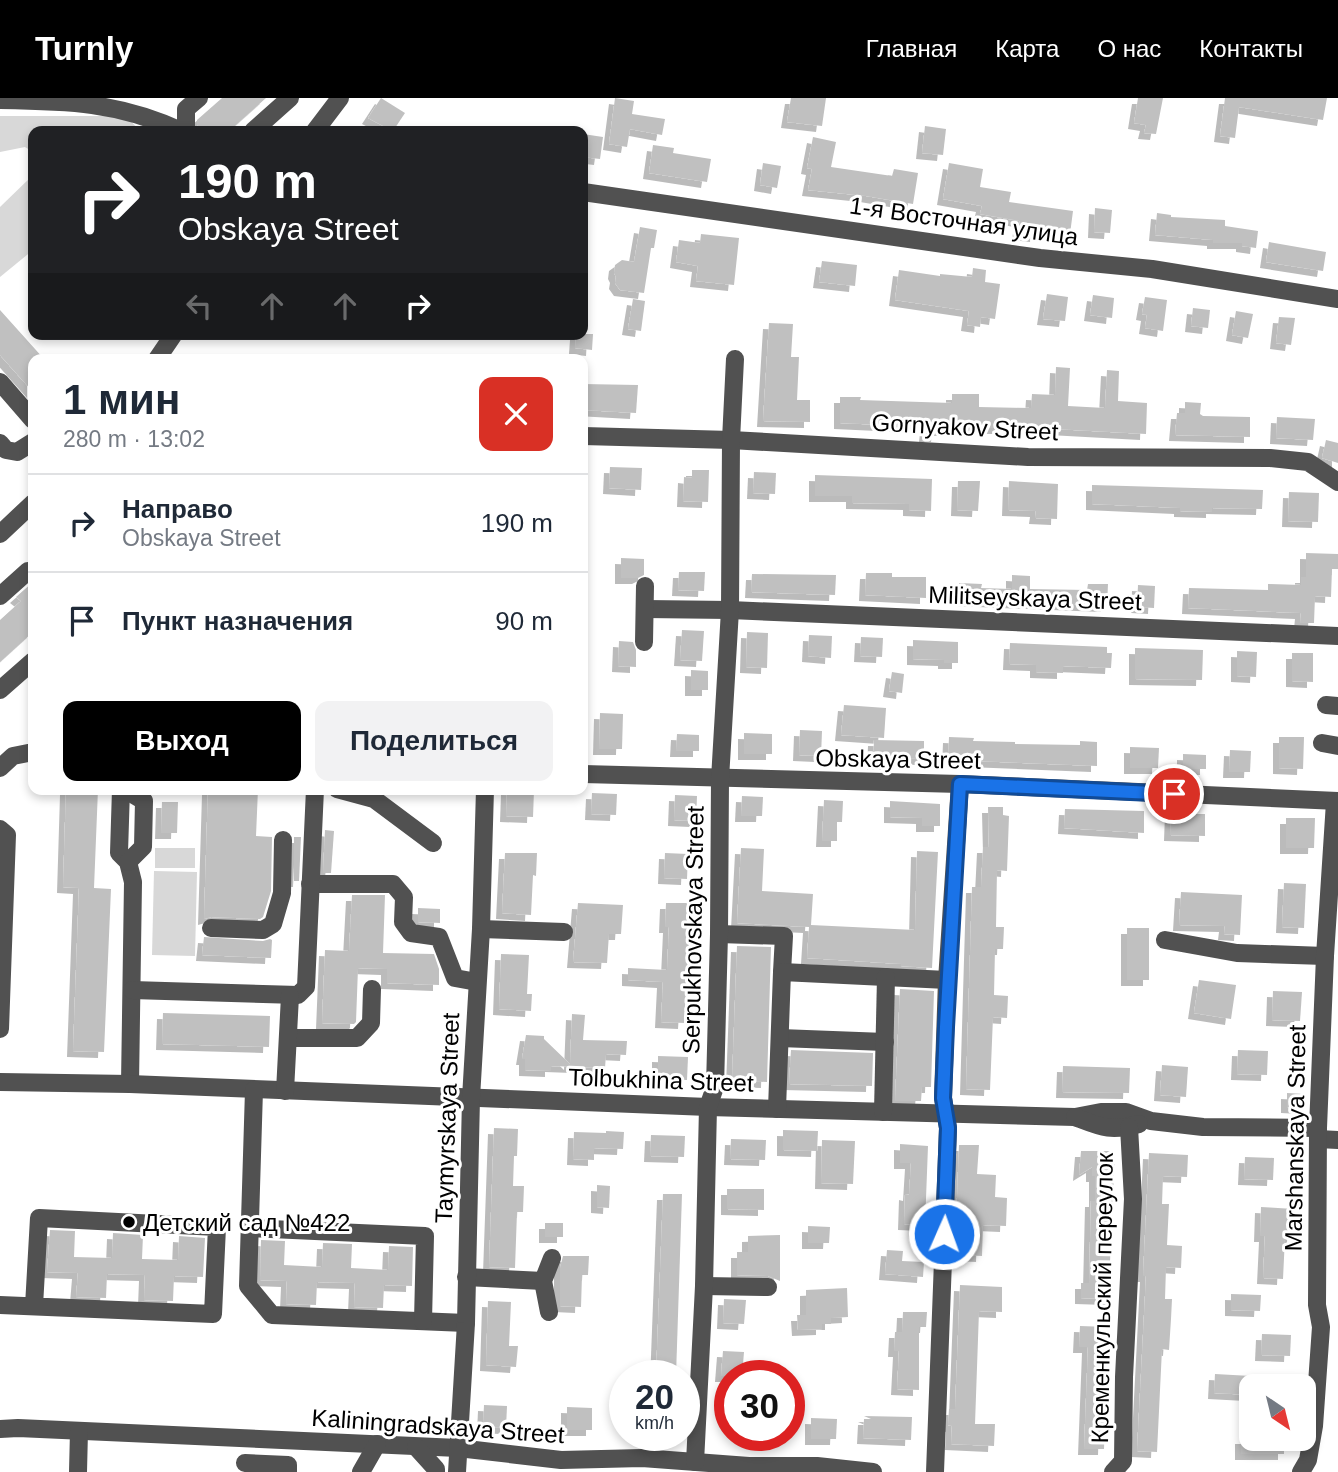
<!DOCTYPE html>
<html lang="ru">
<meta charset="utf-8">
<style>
:root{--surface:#fff;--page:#f2f2f3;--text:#1f2937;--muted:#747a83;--line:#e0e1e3;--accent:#000}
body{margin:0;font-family:Helvetica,sans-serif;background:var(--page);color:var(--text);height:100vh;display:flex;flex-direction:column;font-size:26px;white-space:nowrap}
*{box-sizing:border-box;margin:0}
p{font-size:23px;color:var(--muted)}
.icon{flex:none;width:38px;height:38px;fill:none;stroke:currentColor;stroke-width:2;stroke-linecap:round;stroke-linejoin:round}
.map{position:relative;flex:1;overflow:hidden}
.drawer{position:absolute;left:28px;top:256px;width:560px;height:441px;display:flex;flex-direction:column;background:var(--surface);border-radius:14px;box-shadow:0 4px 10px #0003}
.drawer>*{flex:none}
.hud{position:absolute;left:28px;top:28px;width:560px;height:214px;border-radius:14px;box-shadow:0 4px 10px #0003;background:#202124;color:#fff;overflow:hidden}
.needle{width:46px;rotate:145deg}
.fabs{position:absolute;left:1239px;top:1276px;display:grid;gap:14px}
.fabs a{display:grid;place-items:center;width:77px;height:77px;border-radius:14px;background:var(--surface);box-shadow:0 4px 10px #0003;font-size:35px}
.speed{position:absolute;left:609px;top:1262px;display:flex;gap:14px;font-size:35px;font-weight:700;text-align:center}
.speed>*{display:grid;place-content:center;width:91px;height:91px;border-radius:50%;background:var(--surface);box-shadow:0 4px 10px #0003;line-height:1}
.speed small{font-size:18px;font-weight:400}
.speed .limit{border:10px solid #d22;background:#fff;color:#111}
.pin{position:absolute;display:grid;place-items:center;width:60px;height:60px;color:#fff;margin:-30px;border:4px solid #fff;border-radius:50%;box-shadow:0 2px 7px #0007}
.me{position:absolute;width:77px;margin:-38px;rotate:2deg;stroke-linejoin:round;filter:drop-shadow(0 0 5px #0008)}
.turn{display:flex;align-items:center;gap:24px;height:147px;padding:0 35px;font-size:32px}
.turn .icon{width:91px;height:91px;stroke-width:2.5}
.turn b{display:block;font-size:49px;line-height:60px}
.lanes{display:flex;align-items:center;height:66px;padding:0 35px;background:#0003;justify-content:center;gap:35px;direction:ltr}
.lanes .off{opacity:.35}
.round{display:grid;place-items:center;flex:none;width:74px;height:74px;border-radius:14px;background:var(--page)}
.overview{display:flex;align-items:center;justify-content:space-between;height:119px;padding:0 35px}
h1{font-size:42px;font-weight:700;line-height:52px}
.primary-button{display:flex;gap:14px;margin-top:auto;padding:14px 35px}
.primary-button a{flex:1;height:80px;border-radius:14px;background:var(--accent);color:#fff;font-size:28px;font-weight:700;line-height:80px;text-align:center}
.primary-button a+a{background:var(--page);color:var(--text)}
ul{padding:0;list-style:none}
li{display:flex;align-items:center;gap:21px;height:98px;padding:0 35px;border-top:2px solid var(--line)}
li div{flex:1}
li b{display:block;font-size:26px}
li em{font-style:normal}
header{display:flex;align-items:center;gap:42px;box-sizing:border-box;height:98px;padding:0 35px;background:var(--accent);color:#fff}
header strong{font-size:33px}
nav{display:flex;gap:38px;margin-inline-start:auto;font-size:24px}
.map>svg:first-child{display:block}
.green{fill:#d8d8d8}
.building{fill:#c0c0c0;filter:url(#shadow)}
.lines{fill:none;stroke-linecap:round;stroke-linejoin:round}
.minor{stroke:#515151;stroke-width:18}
.route-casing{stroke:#114b97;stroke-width:18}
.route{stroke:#1a73e8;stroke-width:12}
.poi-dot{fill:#000;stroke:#fff;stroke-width:2.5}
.labels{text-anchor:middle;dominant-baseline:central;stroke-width:6;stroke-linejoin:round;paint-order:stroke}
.street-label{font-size:24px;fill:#000;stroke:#fff}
.poi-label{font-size:24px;fill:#000;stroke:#fff;text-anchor:start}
</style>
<header>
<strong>Turnly</strong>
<nav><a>Главная</a><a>Карта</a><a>О нас</a><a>Контакты</a></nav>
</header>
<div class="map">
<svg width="1338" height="1374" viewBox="0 0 1338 1374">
<defs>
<filter id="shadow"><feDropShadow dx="-6" dy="6" stdDeviation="0" flood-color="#0004"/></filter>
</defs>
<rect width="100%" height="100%" fill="#fff"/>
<!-- green -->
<g class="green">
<polygon points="0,18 126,18 140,33 33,33 33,54 25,49 0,54"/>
<polygon points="33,77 33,152 0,179 0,109"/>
<rect x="155" y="750" width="40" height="20"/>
<polygon points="154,773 197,774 195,858 152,857"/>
</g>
<!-- building -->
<g class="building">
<polygon points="222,0 266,0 229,33 203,33 197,27 197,22"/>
<polygon points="381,0 405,15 393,33 368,20"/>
<polygon points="615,0 634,3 632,16 665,21 662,37 630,31 627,49 609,46"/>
<polygon points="791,0 826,0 822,28 787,24"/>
<polygon points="1138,0 1163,0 1156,36 1144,35 1146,27 1134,25"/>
<polygon points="1225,0 1327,0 1323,22 1239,9 1235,40 1220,38"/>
<polygon points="925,28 946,31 943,57 922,55"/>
<polygon points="583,36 603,39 600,61 583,59"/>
<polygon points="813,39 836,44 831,69 892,78 894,71 918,75 913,106 866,98 808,92 812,71 807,70"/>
<polygon points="653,47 674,50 673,55 711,61 707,84 649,75"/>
<polygon points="763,65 781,68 777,90 760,87"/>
<polygon points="949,65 983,71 980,89 1011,94 1009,104 1073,113 1070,136 1037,131 1036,138 1018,136 1020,123 980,116 982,108 943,101"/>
<polygon points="1095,110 1112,112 1110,135 1094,134"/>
<polygon points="1157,115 1171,117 1171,119 1225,122 1225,128 1258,133 1256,150 1242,148 1242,145 1213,145 1213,142 1155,137"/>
<polygon points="640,129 657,132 654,150 651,150 644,195 620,192 615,185 616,179 614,175 615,167 622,162 634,164"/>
<polygon points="701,136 739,140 734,187 696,183 698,168 676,164 679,142 700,145"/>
<polygon points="1269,144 1326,154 1323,173 1266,164"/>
<polygon points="822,163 857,167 855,188 819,184"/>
<polygon points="973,170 986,172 985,184 1000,186 995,221 981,219 980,229 967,227 969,213 895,202 899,172 940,178 940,176 972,179"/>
<polygon points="1047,196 1068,199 1065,223 1043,221"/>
<polygon points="1093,197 1114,200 1112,220 1090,217"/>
<polygon points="1145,199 1167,202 1163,233 1145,230 1147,217 1142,216"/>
<polygon points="633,201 645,203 641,233 628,231"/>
<polygon points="1193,210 1210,212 1208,230 1191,228"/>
<polygon points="0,212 44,261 33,261 33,294 0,257"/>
<polygon points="1236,213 1253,216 1248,240 1232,237"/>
<polygon points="1279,219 1295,220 1291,247 1276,245"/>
<polygon points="769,225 793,226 791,259 799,259 797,302 810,302 810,324 763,323"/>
<polygon points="576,236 593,236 592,252 575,250"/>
<polygon points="1056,269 1070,270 1068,308 1105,310 1107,272 1119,273 1118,303 1147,305 1146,336 1055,331 941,329 938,330 937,338 925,338 926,329 840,325 840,299 861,299 860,302 952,305 952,296 979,296 979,309 1031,310 1032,296 1055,297"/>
<polygon points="583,286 638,287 636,315 583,312"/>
<polygon points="1185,304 1201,305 1200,316 1203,318 1250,319 1250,339 1175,337 1177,315 1185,315"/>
<polygon points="1277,319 1315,321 1313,342 1276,340"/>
<polygon points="1326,342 1338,345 1338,365 1322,360"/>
<polygon points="610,369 642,370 641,392 609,390"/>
<polygon points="692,372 709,372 708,404 683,403 684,379 692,380"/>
<polygon points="754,374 776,375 775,396 753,395"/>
<polygon points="815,377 932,381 931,413 909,412 909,406 852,405 852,398 815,398"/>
<polygon points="958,383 980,383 978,413 957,412"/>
<polygon points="1009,383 1058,386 1057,421 1035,420 1036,413 1008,412"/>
<polygon points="1092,387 1263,392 1262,411 1212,410 1212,414 1180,413 1180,410 1092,406"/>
<polygon points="1289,394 1319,395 1318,424 1288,423"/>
<polygon points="1306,455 1338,456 1338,471 1332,471 1331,499 1315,498 1314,525 1300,525 1301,515 1188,510 1189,490 1268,492 1268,486 1301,487 1301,479 1306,479"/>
<polygon points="621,460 644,461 644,477 638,480 621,480"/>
<polygon points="679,474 705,474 704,493 678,492"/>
<polygon points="866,475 892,475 892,479 926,479 926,500 865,497"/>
<polygon points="752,476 836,477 835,497 751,494"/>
<polygon points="1012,477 1030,478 1030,491 1087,492 1088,486 1108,486 1107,508 959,502 959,485 982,486 981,490 1012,491"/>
<polygon points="33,484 33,534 0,564 0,522 21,503 16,499"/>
<polygon points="1138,487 1155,488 1154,510 1137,509"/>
<polygon points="682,532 704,533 702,563 680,562"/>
<polygon points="747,534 768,535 767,570 746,569"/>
<polygon points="809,537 832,538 831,560 808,558"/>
<polygon points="861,539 883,540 882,559 860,558"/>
<polygon points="913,542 958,544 958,565 944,565 944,562 913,561"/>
<polygon points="619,543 633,544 636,552 636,569 618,568"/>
<polygon points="1010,545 1107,549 1107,555 1112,555 1111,570 1063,568 1063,575 1036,574 1036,567 1009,566"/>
<polygon points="1135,550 1203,552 1202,582 1135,581"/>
<polygon points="1237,553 1257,554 1256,579 1237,578"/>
<polygon points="1292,555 1313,555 1313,584 1292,583"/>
<polygon points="691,572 708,573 708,592 691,592"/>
<polygon points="892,574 904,576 902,595 889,593"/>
<polygon points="844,607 886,610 884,640 841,637"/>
<polygon points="600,615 623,616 622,651 599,651"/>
<polygon points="800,632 822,633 821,658 799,657"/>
<polygon points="744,635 772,636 772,656 744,656"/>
<polygon points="677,636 699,637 699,653 676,653"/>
<polygon points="949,639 974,640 973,643 1015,644 1015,646 1080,647 1080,643 1097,644 1097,668 948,662"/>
<polygon points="1279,639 1304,639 1303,671 1279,670"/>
<polygon points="874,642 924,643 924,661 887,660 887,666 873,666"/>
<polygon points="1130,649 1159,650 1158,670 1130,670"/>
<polygon points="1230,652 1251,653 1250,674 1229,674"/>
<polygon points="1183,656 1206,657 1206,671 1183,671"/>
<polygon points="66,691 98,691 94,790 111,791 104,954 73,953 79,790 63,789"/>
<polygon points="208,691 258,691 256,738 272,739 271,793 263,819 260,821 211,819 204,821"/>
<polygon points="507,691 534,692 533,719 506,718"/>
<polygon points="592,695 617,696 616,717 591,716"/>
<polygon points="675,697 697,698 696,723 674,722"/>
<polygon points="742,698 763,699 762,718 741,718"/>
<polygon points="824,702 843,703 842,724 837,724 837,743 822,743"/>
<polygon points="890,703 940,706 940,728 922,728 922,720 890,719"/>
<polygon points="162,704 178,704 177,735 161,735"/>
<polygon points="988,709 1003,709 1003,717 1009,718 1007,773 997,772 996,829 1004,829 1003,851 995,851 994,897 1008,898 1007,920 993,919 990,992 966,991 972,789 981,789 983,749 989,749"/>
<polygon points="1171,710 1193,710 1193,716 1205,716 1205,738 1170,737"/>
<polygon points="1065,711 1144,713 1144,735 1064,730"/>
<polygon points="1286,720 1315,720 1314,750 1286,750"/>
<polygon points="325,732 334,733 331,775 323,775"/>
<polygon points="294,739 301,739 299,783 294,783"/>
<polygon points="741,750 764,751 762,793 813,796 811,827 915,832 917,753 938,754 932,870 901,868 901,866 807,860 809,829 737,825"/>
<polygon points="505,755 537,755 536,778 533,777 531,817 502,815"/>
<polygon points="665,755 688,756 687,781 664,780"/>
<polygon points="1284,785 1306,786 1304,830 1282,829"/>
<polygon points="1181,794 1242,797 1240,837 1224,836 1225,828 1179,827"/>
<polygon points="352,797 385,797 383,855 434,856 439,871 439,887 387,885 387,871 358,870 356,924 354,926 322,925 325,852 349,853"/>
<polygon points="578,805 623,807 621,836 609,836 607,865 573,864"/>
<polygon points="666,805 687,805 687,845 689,845 684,925 661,924 663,884 628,882 628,870 667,872 669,829 665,829"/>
<polygon points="418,810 440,811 440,825 418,824"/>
<rect x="1127" y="830" width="22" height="52"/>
<polygon points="204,839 263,843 270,841 272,842 271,860 202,857"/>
<polygon points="737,848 771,849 767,984 732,983"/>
<polygon points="501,856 529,857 527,896 532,896 531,913 499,911"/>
<polygon points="1199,882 1236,887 1231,921 1194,915"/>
<polygon points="900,891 934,893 931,989 922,989 921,1003 895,1003"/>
<polygon points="1273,893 1302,894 1300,923 1272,922"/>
<polygon points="163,915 270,918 269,949 162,946"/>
<polygon points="572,916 585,917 583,942 627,943 626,957 606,956 605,970 551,968 551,973 525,972 525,961 522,961 526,937 544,938 544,941 570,966"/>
<polygon points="791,952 873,955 872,988 789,986"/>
<polygon points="1238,952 1268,953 1267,977 1237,976"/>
<polygon points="658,958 688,959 687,982 658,981"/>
<polygon points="1162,967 1188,969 1186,999 1160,997"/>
<polygon points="1063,968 1130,970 1129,995 1062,994"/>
<polygon points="1287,995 1306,996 1306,1010 1287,1009"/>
<polygon points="494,1030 518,1031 517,1058 514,1058 513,1088 524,1088 523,1114 517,1114 515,1170 489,1169"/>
<polygon points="783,1032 818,1033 817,1053 783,1052"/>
<polygon points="606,1033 624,1034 623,1051 594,1050 594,1062 573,1061 574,1034 606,1035"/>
<polygon points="651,1037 685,1038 684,1059 650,1058"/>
<polygon points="731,1041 766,1042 765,1062 730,1061"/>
<polygon points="822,1042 855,1043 853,1086 821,1085"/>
<polygon points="900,1046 928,1048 925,1127 904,1126 905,1096 909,1097 911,1065 900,1065"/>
<polygon points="959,1047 979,1047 977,1076 996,1077 995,1099 1007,1100 1006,1128 983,1127 982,1158 960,1157 961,1126 956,1126"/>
<polygon points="1081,1053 1115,1053 1109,1186 1113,1186 1112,1201 1081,1200 1081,1185 1089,1185 1091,1103 1095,1103 1095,1078 1092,1078 1092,1069 1079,1077"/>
<polygon points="1149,1055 1188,1057 1187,1079 1163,1078 1162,1106 1169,1106 1167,1147 1182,1148 1181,1170 1166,1169 1165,1201 1172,1201 1171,1221 1169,1252 1162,1251 1157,1354 1137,1353 1146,1178 1143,1178"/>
<polygon points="1245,1059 1274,1060 1273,1082 1244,1081"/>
<polygon points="597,1087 610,1088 609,1110 597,1109"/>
<polygon points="727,1091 764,1091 764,1112 727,1111"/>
<polygon points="663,1096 682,1096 676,1278 656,1278"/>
<polygon points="1261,1109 1294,1111 1293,1139 1285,1139 1283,1181 1263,1180 1265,1138 1260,1138"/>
<rect x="545" y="1125" width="18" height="14"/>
<polygon points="808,1128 830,1129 829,1145 808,1145"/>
<polygon points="50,1132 75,1133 74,1159 112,1160 113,1135 143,1137 142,1161 178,1162 179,1138 205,1140 203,1179 174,1178 173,1203 144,1202 145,1177 107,1176 106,1200 76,1199 78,1175 47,1174"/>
<polygon points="780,1137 780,1183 768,1178 737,1177 737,1154 748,1154 748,1138"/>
<polygon points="261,1142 285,1143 284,1167 322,1169 323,1145 352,1146 351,1170 388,1172 389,1148 413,1149 412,1188 384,1187 383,1210 354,1209 355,1185 317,1184 316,1207 286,1206 287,1183 260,1182"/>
<polygon points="887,1152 903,1153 902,1163 924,1164 923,1179 885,1176"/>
<polygon points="563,1158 589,1158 588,1177 582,1177 581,1209 560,1208 560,1170"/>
<polygon points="960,1187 1002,1189 1002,1214 979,1213 975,1326 995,1326 994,1348 951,1346 952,1328 948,1327 949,1311 955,1311"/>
<polygon points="847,1190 848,1219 831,1220 831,1226 822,1226 822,1231 798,1232 797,1217 806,1217 806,1192"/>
<polygon points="1231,1196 1261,1197 1260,1213 1231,1212"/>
<polygon points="724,1201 746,1202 744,1226 723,1225"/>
<polygon points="488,1203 511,1204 509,1248 518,1248 516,1269 486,1267"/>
<polygon points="903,1214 927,1214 926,1229 919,1229 919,1292 897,1291 899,1253 894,1253 895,1234 902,1234"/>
<polygon points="1080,1228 1108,1229 1104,1351 1084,1351 1088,1249 1079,1249"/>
<polygon points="1262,1236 1291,1237 1290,1258 1261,1257"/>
<polygon points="723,1253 744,1254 742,1278 721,1278"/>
<polygon points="1215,1276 1251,1278 1251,1297 1214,1295"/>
<polygon points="484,1307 507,1308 506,1330 483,1329"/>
<polygon points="567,1309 592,1310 592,1332 567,1332"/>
<polygon points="864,1318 912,1319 911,1342 863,1340 864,1321 871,1321"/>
<polygon points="811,1320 837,1321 836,1341 811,1341"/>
<rect x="1241" y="1340" width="43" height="16"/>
</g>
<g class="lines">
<!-- minor -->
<g class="minor">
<path d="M0 2C67 3 119 4 181 33"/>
<polyline points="186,33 186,11 199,0"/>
<polyline points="253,33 290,0"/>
<polyline points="315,33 340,0"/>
<polyline points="583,94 1040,160 1152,171 1338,201"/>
<polyline points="157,261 174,236"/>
<polyline points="0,284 33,322"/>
<polyline points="583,338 731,342 1028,359 1270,360 1308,364 1338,384"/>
<polyline points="0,345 6,352 17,354 33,344"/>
<polyline points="0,436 33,405"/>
<polyline points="0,498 28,473"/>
<polyline points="645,511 730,512 1338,538"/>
<polyline points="644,544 645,488"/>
<polyline points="0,592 33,563"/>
<polyline points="1326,607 1338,608"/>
<polyline points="1322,645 1338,648"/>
<polyline points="0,670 13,658 33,654"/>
<polyline points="583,676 960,686 1338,703"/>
<polyline points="121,691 119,755 128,764 133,784 130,986"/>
<polyline points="124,691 144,703 143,749 128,764"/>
<polyline points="337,691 374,701 433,745"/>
<polyline points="0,731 7,737 0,931"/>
<polyline points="310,786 393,786 404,799 403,824 411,835 439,839 455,880 477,884"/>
<polyline points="211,830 263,832 273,826 282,795 283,742"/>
<polyline points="481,831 564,834"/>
<polyline points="719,836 784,838 782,874"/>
<polyline points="1165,842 1237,855 1325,858"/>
<polyline points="132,892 298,897 306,889 315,691"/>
<polyline points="288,940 357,940 371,925 372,891"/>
<polyline points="780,940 885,944"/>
<polyline points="0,984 130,986 708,1009 1075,1019 1101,1014 1126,1014 1151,1023 1203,1029 1318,1030"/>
<polyline points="254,992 248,1188 272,1217 466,1225"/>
<polyline points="285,993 290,898"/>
<polyline points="777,1011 782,874 947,882"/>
<polyline points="883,1014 886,879"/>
<path d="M1075 1019C1101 1029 1110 1034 1139 1026"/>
<polyline points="1318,1041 1338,1042"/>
<polyline points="250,1130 425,1138 423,1223"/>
<polyline points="466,1179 543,1183"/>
<polyline points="704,1188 768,1189"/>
<polyline points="0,1207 213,1216 217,1129 39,1120 34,1208"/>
<polyline points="549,1214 543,1183 552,1160"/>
<polyline points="0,1331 18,1330 458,1350 561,1362 642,1360 749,1368 817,1368 873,1374"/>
<polyline points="416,1349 436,1371 436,1374"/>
<polyline points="695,1364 704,1188 708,1009 715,989 719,836 720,681 730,512 731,342 735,261"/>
<polyline points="245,1365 288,1367 288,1374"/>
<polyline points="78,1374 79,1333"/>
<polyline points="361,1374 377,1346"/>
<polyline points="457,1374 466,1225 471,1000 481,831 485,691"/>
<polyline points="935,1374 948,1030 943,1000 947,882 960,686"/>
<polyline points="1113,1374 1123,1363 1124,1279 1133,1101 1129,1029"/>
<polyline points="1301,1374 1308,1362 1314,1328 1321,1229 1317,1207 1318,1030 1325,858 1335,704"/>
</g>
</g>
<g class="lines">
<defs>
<polyline id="route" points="944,1136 948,1030 943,1000 946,929 960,686 1174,696"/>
</defs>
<!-- route casing -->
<use href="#route" class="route-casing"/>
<!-- route -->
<use href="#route" class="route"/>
</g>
<!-- markers -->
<circle class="poi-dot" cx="129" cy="1124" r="7"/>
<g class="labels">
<!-- street labels -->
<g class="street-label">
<text transform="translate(964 123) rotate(8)">1-я Восточная улица</text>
<text transform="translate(965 329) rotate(3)">Gornyakov Street</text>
<text transform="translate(1035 500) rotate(2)">Militseyskaya Street</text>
<text transform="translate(898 661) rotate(1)">Obskaya Street</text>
<text transform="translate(693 832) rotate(-89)">Serpukhovskaya Street</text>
<text transform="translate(661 982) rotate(2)">Tolbukhina Street</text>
<text transform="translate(447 1020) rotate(-88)">Taymyrskaya Street</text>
<text transform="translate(1295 1040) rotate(-89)">Marshanskaya Street</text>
<text transform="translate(1102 1200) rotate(-89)">Кременкульский переулок</text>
<text transform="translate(438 1328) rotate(4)">Kaliningradskaya Street</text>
</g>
<!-- poi labels -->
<g class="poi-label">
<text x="143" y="1124">Детский сад №422</text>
</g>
</g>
</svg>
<div class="fabs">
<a><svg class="needle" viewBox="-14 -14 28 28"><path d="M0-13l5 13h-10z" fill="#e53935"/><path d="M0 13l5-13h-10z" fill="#747a83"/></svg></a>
</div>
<div class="speed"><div>20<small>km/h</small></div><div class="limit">30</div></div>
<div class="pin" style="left:1174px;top:696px;background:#d93025"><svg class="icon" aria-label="arrive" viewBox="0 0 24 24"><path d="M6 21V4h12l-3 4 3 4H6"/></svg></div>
<svg class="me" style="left:944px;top:1136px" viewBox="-20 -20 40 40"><circle r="17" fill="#1a73e8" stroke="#fff" stroke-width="3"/><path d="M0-11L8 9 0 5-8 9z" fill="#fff"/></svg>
<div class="hud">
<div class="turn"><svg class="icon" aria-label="right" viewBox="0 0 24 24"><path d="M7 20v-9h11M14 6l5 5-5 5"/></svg><div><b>190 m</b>Obskaya Street</div></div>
<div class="lanes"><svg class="icon off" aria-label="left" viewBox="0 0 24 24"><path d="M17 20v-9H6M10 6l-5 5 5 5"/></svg><svg class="icon off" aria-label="ahead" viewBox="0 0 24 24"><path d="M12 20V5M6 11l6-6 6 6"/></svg><svg class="icon off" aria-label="ahead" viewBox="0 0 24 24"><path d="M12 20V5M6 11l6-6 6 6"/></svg><svg class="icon" aria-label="right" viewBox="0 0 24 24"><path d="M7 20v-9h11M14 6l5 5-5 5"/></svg></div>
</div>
<section class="drawer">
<div class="overview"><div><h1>1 мин</h1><p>280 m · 13:02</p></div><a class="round" style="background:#d93025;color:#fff"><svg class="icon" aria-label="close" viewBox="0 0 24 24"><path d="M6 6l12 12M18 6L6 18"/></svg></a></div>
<ul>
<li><svg class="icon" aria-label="right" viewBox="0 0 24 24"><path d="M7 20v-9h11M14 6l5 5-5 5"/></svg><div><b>Направо</b><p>Obskaya Street</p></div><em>190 m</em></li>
<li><svg class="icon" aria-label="arrive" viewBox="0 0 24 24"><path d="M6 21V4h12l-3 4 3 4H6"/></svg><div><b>Пункт назначения</b></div><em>90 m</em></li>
</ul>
<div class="primary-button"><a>Выход</a><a>Поделиться</a></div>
</section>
</div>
